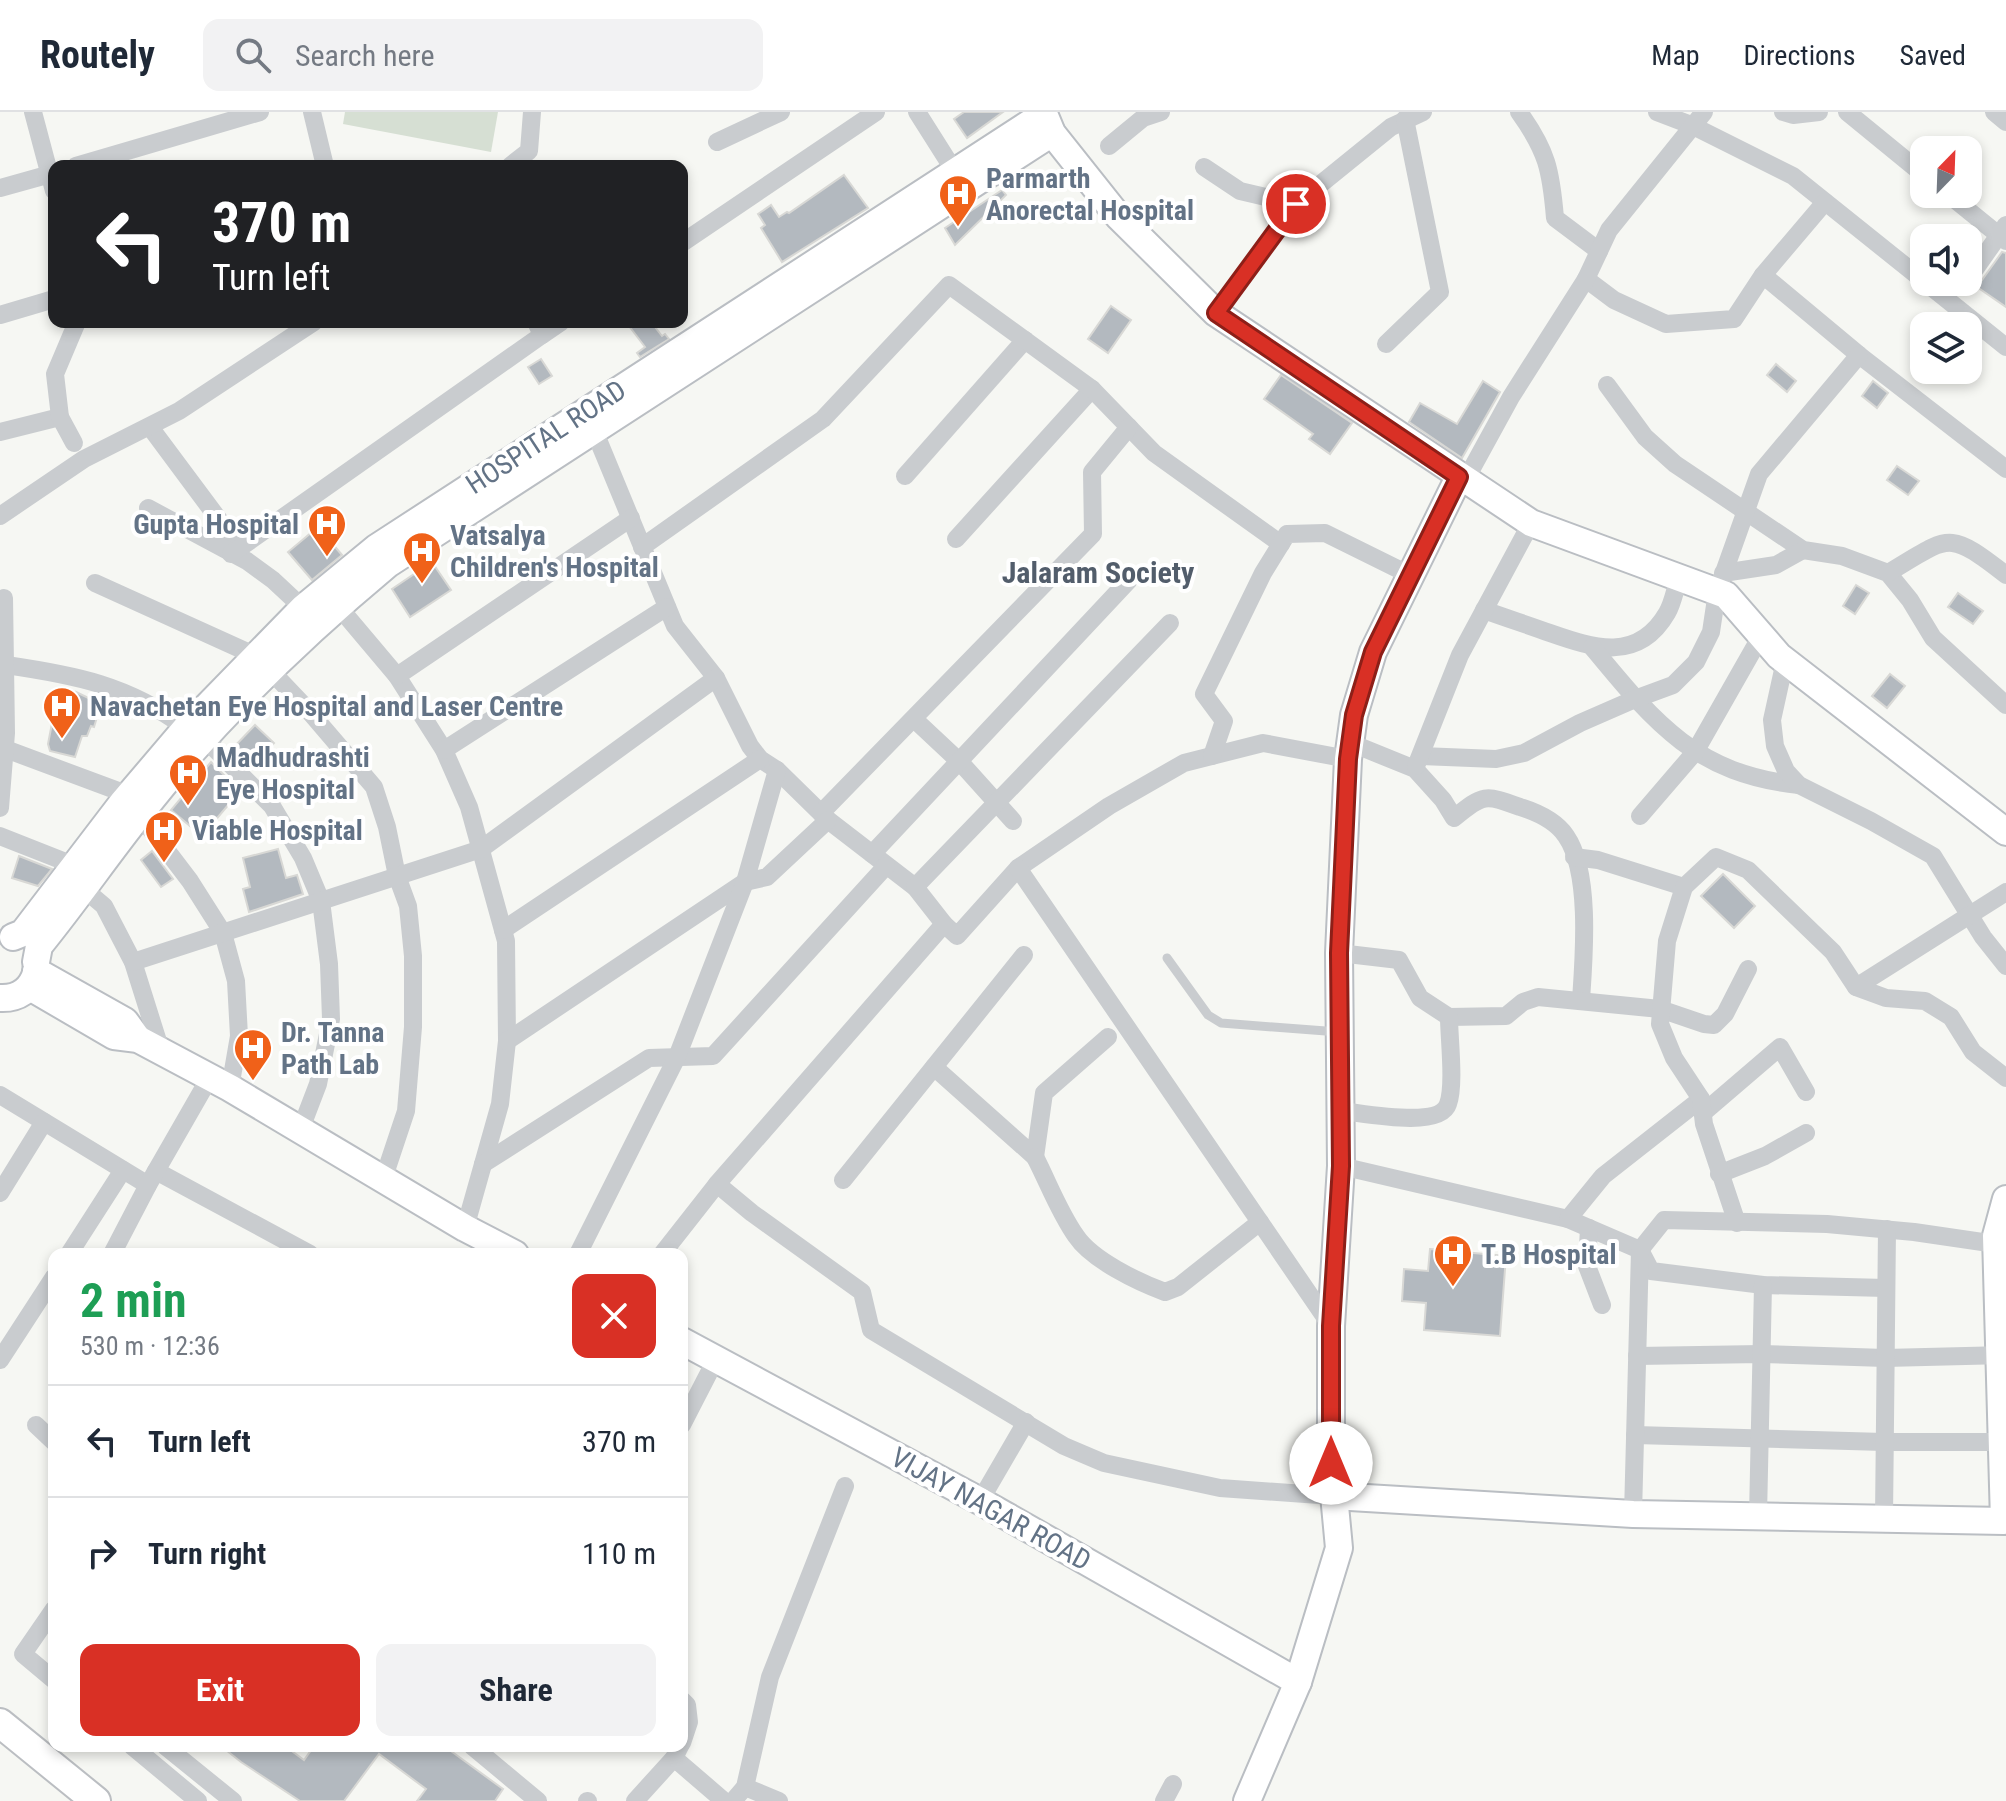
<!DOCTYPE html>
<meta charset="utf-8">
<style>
:root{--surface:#fff;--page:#f2f2f3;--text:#1f2937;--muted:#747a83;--line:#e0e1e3;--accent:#d93025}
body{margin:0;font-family:"Roboto Condensed",sans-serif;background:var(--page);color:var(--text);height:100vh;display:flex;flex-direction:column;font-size:30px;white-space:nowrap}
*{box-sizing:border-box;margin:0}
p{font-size:26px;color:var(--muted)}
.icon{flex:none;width:44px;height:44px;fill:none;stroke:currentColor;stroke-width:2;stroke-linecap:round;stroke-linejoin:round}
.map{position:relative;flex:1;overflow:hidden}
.drawer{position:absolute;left:48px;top:1136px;width:640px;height:504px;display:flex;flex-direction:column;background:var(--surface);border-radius:16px;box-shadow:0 4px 12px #0003}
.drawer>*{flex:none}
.banner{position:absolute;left:48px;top:48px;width:640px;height:168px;border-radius:16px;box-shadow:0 4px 12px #0003;background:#202124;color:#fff;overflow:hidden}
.needle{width:52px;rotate:23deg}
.buttons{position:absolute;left:1910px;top:24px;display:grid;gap:16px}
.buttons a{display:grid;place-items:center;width:72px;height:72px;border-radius:16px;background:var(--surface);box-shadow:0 4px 12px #0003;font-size:40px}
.pin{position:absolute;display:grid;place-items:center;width:68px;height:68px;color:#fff;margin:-34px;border:4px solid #fff;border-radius:50%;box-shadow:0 2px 8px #0007}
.me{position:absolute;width:88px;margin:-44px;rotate:0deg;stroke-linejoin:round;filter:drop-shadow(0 0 6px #0008)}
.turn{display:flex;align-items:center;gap:28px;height:168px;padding:0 32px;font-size:36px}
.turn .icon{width:104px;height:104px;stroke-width:2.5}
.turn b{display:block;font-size:56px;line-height:68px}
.round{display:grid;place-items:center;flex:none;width:84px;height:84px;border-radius:16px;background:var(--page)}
.summary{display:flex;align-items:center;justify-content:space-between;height:136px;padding:0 32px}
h1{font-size:48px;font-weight:700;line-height:60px;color:#1e9e55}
.button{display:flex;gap:16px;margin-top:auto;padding:16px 32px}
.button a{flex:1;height:92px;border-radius:16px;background:var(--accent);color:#fff;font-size:32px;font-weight:700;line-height:92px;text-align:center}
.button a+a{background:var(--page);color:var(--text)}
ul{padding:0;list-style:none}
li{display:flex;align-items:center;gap:24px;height:112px;padding:0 32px;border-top:2px solid var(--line)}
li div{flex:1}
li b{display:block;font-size:30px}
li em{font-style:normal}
header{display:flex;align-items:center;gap:48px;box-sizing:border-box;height:112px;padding:0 40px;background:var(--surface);border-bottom:2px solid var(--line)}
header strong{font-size:38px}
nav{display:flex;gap:44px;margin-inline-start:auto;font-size:28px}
.search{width:560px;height:72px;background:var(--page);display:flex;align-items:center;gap:20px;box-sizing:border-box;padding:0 28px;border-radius:16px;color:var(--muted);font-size:30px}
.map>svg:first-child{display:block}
.green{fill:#d6dfd3}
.building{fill:#b3b9bf;stroke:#d8d8d5;stroke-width:2}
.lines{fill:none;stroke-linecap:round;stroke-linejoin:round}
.secondary-casing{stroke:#babec3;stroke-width:30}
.primary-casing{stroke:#bbbec2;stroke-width:32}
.lane{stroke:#c9cccf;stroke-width:9}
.street{stroke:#c9cccf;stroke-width:18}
.secondary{stroke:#fff;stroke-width:26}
.primary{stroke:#fff;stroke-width:28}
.route-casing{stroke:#8d1f18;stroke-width:20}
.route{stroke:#d93025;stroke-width:14}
.labels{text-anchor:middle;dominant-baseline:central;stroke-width:8;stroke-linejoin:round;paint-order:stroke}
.poi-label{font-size:28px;font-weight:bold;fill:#637386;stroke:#fff;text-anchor:start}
.street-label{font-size:28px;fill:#637386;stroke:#fff}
.neighbourhood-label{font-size:30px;font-weight:bold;fill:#525d6b;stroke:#fff}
</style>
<header>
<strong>Routely</strong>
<div class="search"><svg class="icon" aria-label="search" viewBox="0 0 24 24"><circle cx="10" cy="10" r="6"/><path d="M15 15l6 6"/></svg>Search here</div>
<nav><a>Map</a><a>Directions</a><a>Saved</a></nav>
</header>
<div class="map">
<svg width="2006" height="1689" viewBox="0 0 2006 1689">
<rect width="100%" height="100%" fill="#f6f7f3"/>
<!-- green -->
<polygon class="green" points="345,0 498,0 491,40 343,12"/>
<!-- building -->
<g class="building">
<polygon points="964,0 1003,0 967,26 954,7"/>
<polygon points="844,63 868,96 782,150 761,116 765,113 758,102 771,93 779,105 787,100 789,101"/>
<polygon points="1002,78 1006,83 955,133 945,116"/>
<polygon points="2002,140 2006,141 2006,195 1977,175"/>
<polygon points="1111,194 1131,208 1108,241 1088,227"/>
<polygon points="626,210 651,210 662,224 665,222 669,227 640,245 637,241 645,235"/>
<polygon points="541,247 552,264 539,272 528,255"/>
<polygon points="1776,252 1796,269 1787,280 1767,263"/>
<polygon points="1281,263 1352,311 1330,342 1309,327 1313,322 1264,287"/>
<polygon points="1483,269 1500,280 1462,346 1409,310 1420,291 1457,312"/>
<polygon points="1873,269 1888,281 1877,296 1862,284"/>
<polygon points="1897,354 1919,369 1908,383 1887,368"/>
<polygon points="318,415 342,443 312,468 288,440"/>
<polygon points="432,450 451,478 410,505 392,477"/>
<polygon points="1856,473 1869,481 1855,502 1843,494"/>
<polygon points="1958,481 1983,499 1973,512 1948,495"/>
<polygon points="1890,562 1905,574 1887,596 1872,584"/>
<polygon points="76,580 101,592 94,615 91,614 87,624 82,624 75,645 50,639 48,632 53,606 61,608 62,597 68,599 69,586 74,588"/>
<polygon points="255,613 274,631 251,656 232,637"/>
<polygon points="211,650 240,679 202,724 171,698"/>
<polygon points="278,737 286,766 297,763 303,782 249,800 243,777 250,775 243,746"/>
<polygon points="152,739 173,767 161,775 141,748"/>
<polygon points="19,744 52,757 38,774 12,766"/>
<polygon points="1723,762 1755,794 1734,816 1701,784"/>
<polygon points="1430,1137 1506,1144 1500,1224 1424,1218 1426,1191 1402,1189 1404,1157 1428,1159"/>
<polygon points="221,1634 285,1634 304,1648 314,1634 444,1634 503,1677 495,1689 417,1689 426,1677 379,1642 344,1689 300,1689 241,1650"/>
</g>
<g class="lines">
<defs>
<g id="secondary">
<polyline points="1045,4 1052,21 1118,104 1216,201 1531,411 1726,483 1779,544 2006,720"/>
<polyline points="13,825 23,821 123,690 186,616 303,496 376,436 1041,4 1043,0"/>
<path d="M36 850 39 834C74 791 105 746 139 703 212 610 298 527 388 452L1052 21"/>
<polyline points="36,859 125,909 138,927"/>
<polyline points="30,875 114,924 138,927 230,976 465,1116 515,1142"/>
<path d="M0 886C18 887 31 878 36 861"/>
<polyline points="682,1229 980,1389 1298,1570"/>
<polyline points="1333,1384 1633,1402 2004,1409 1996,1124 2006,1087"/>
<polyline points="1247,1689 1298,1570 1339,1436 1331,1351 1331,1214 1341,1054 1339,841 1348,647 1354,603 1373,540 1459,365"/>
</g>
<polyline id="primary" points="0,1611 96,1689"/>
</defs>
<!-- secondary casing -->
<use href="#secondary" class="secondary-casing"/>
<!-- primary casing -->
<use href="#primary" class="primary-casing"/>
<!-- lane -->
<polyline class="lane" points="1167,846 1208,903 1221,911 1339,920"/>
<!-- street -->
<g class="street">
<polyline points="33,0 54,79"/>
<polyline points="312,0 325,54"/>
<polyline points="917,0 955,60"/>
<path d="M1519 0C1547 39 1551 58 1555 106L1599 139"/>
<polyline points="1657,0 1691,13 1793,64 1924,169"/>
<polyline points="1783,0 1793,3 1819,0"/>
<polyline points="1847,0 1924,63"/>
<polyline points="1994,0 2006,10"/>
<polyline points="717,30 781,0"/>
<polyline points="1109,34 1143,6 1161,0"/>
<polyline points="76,54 260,0"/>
<polyline points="510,54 529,39 532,0"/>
<polyline points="1204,55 1240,79 1296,92"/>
<polyline points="0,76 54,61"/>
<polyline points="1948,82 2006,129"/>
<polyline points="682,131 876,0"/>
<polyline points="1763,163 1859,243 2006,357"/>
<polyline points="1586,167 1614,188 1666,212 1734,207 1763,163 1825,90"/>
<polyline points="1968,167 2006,113"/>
<polyline points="1925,170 2006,235"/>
<polyline points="1216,201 1296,92 1391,15 1423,0"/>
<polyline points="0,203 54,187"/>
<polyline points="542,223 561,210"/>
<polyline points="1386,232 1440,180 1405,7"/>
<polyline points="1607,273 1645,325 1675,352 1803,438 1842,444 1888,461 1910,488 1933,526 2006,593"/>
<polyline points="150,315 240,436"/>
<polyline points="594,318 675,514 716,566 750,634 760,647 777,658 828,708 915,775 944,812 957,824 1018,756 1109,694 1184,651 1263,631 1348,647"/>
<polyline points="0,320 60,305"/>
<polyline points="74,331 60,305 55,262 77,210"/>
<polyline points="905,364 1025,228"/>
<polyline points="1465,369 1511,285 1586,167 1609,118 1704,0"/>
<polyline points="148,396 247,449 273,468 303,496"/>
<polyline points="0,404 84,347 179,299 314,210"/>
<polyline points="956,427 1092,277"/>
<polyline points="642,435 823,307 949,173 1092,277 1154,341 1281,432"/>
<polyline points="231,442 542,223 536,210"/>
<polyline points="1723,461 1776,453 1803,438"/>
<path d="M1888 461C1950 424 1947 417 2006 463"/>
<polyline points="95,471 256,544"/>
<polyline points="338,494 397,564 444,638 469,695 506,829 507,929 500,992 465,1116"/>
<path d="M1484 498C1506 506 1528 513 1550 521 1593 536 1638 551 1667 501 1673 491 1675 477 1679 466"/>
<path d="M1592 535C1654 610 1695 662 1799 673"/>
<polyline points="1785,549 1772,608 1775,634 1786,659 1799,673 1871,709 1933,744 1983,825 2006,854"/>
<path d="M6 553C75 563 128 573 186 616"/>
<polyline points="270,558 308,598 374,675 387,715 397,764 408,794 413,844 413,915 406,999 383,1068"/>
<polyline points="397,564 631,406"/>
<polyline points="914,607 960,650 1013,709"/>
<polyline points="204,626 272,694 303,746 321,789 329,852 331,907 318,972 300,1019"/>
<path d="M1351 631 1415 657 1443 688 1454 706C1484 682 1484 682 1520 695 1536 700 1556 709 1566 724 1591 760 1584 845 1581 888"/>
<polyline points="0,635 129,683"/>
<polyline points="444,638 667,495"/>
<polyline points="1212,644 1224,609 1204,582 1263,461 1287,422 1325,421 1412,464"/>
<polyline points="1421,644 1496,647 1524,641 1580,611 1635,587 1673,573 1696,550 1711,520 1717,480 1759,362 1859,243"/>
<polyline points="1416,654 1460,543 1531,411"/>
<polyline points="0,696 6,621 4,486"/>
<polyline points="821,701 1093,422 1092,360 1129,315"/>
<polyline points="139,702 190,769 223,821 236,869 239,924 230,976"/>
<polyline points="1640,704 1695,640 1761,524"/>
<polyline points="0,724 76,754"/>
<polyline points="872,742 1129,468"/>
<polyline points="1574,745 1598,748 1684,775"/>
<polyline points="1018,756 1331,1214"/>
<polyline points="915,775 1170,511"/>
<polyline points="84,777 104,794 133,850 161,939"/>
<polyline points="503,818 760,647"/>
<polyline points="1339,841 1399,848 1420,886 1449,905 1506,904 1523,890 1538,885 1660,897 1704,912 1714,913 1725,902 1748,857"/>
<polyline points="133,850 481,737 716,566"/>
<polyline points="1856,875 2006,780"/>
<polyline points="507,929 745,770 767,765 828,708"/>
<polyline points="934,955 1035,1045 1044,981 1108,925"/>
<polyline points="0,983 148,1073"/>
<path d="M1342 999C1363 1001 1440 1017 1448 992 1455 973 1449 926 1449 905"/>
<polyline points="1703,1001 1780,935 1806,980"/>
<path d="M1035 1045C1048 1070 1059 1100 1076 1124 1092 1148 1138 1170 1165 1180L1178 1175 1260 1110"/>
<polyline points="483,1052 649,946 713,944 886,754"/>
<polyline points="1341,1054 1568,1107 1640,1138 1651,1159 1763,1173 1886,1176"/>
<polyline points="156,1059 310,1142"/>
<polyline points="1719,1062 1765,1044 1806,1021"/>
<polyline points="843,1068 1024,843"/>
<polyline points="717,1072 752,1101 862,1180 871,1218 1064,1334 1104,1351 1220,1376 1333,1384"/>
<polyline points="0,1081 44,1010"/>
<polyline points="1568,1107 1603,1064 1701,987"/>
<polyline points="1737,1111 1704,1012 1701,987 1674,946 1660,912 1667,829 1684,775 1716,745 1748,758 1833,840 1856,875 1886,886 1925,889 1951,905 1973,940 2006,966"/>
<polyline points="1589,1116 1587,1154 1602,1193"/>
<polyline points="69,1142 123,1058"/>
<polyline points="112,1142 148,1073 210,965"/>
<polyline points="578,1142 677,945 745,770 777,658"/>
<polyline points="662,1142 717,1072 944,812"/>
<polyline points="1637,1244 1761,1242 1885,1246 2006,1243"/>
<polyline points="0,1248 54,1165"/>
<polyline points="36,1313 54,1330"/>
<polyline points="682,1313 716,1247"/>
<polyline points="1635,1323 1884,1330 2002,1330"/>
<polyline points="980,1389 1026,1310"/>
<polyline points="1633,1402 1640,1138 1664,1108 1827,1112 1914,1120 1996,1132"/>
<polyline points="1758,1404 1763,1173"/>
<polyline points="1884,1406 1887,1117"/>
<polyline points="54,1497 23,1542 54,1568"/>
<polyline points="682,1588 687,1593 689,1610 682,1631"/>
<polyline points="132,1634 198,1689"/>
<polyline points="165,1634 233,1689"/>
<polyline points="472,1634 538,1689"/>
<polyline points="674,1646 724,1689"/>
<polyline points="745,1675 779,1689"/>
<polyline points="587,1689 588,1689"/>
<polyline points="635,1689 674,1646 680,1634"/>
<polyline points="733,1689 745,1675 770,1565 845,1374"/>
<polyline points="1164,1689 1173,1672"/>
</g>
<!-- secondary -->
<use href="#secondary" class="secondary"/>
<!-- primary -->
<use href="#primary" class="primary"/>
</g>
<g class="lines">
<defs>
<polyline id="route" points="1296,92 1216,201 1459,365 1373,540 1354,603 1348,647 1339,841 1341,1054 1331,1214 1331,1351"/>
</defs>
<!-- route casing -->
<use href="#route" class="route-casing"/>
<!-- route -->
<use href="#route" class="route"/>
</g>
<!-- icons -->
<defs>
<symbol id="hospital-pin" viewBox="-11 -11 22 30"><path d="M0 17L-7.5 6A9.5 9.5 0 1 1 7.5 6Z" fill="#f06119" stroke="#fff"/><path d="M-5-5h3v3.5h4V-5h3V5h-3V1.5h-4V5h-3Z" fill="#fff"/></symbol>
</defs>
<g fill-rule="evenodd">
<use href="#hospital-pin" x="936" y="60" width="44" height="60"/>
<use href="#hospital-pin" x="305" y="390" width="44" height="60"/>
<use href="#hospital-pin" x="400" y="417" width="44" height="60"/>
<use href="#hospital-pin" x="40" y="572" width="44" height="60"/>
<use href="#hospital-pin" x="166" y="639" width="44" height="60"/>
<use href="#hospital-pin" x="142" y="696" width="44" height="60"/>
<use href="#hospital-pin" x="231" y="914" width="44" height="60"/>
<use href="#hospital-pin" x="1431" y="1120" width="44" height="60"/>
</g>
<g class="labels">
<!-- poi labels -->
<g class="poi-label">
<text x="986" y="66">Parmarth<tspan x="986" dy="32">Anorectal Hospital</tspan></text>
<text x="299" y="412" text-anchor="end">Gupta Hospital</text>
<text x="450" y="423">Vatsalya<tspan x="450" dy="32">Children's Hospital</tspan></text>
<text x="90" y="594">Navachetan Eye Hospital and Laser Centre</text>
<text x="216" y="645">Madhudrashti<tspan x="216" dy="32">Eye Hospital</tspan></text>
<text x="192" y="718">Viable Hospital</text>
<text x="281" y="920">Dr. Tanna<tspan x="281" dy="32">Path Lab</tspan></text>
<text x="1481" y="1142">T.B Hospital</text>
</g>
<!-- street labels -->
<g class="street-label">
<text transform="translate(546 325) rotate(-33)">HOSPITAL ROAD</text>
<text transform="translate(991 1397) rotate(29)">VIJAY NAGAR ROAD</text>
</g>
<!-- neighbourhood labels -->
<g class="neighbourhood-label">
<text x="1098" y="460">Jalaram Society</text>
</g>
</g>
</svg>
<div class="buttons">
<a><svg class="needle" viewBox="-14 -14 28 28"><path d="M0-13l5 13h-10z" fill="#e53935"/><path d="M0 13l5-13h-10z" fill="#747a83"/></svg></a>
<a><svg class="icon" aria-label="sound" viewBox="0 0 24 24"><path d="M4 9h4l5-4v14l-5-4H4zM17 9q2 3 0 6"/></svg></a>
<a><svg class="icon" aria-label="layers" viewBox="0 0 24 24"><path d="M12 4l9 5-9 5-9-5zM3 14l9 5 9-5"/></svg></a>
</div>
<div class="pin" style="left:1296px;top:92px;background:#d93025"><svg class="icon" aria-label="arrive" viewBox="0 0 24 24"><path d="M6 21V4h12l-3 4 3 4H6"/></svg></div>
<svg class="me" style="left:1331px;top:1351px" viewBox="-20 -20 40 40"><circle r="19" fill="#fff"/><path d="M0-13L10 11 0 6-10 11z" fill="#d93025"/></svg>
<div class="banner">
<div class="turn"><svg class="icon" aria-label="left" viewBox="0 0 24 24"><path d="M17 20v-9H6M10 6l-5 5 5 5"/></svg><div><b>370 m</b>Turn left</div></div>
</div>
<section class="drawer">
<div class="summary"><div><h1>2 min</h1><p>530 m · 12:36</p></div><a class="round" style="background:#d93025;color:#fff"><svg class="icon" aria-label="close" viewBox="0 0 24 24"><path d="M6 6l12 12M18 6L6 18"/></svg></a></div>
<ul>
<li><svg class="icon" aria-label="left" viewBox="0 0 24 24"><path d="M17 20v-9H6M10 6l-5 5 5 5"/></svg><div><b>Turn left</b></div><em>370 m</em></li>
<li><svg class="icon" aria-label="right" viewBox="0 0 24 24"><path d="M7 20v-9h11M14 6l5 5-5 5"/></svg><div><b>Turn right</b></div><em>110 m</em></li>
</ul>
<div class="button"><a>Exit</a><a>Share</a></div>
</section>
</div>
